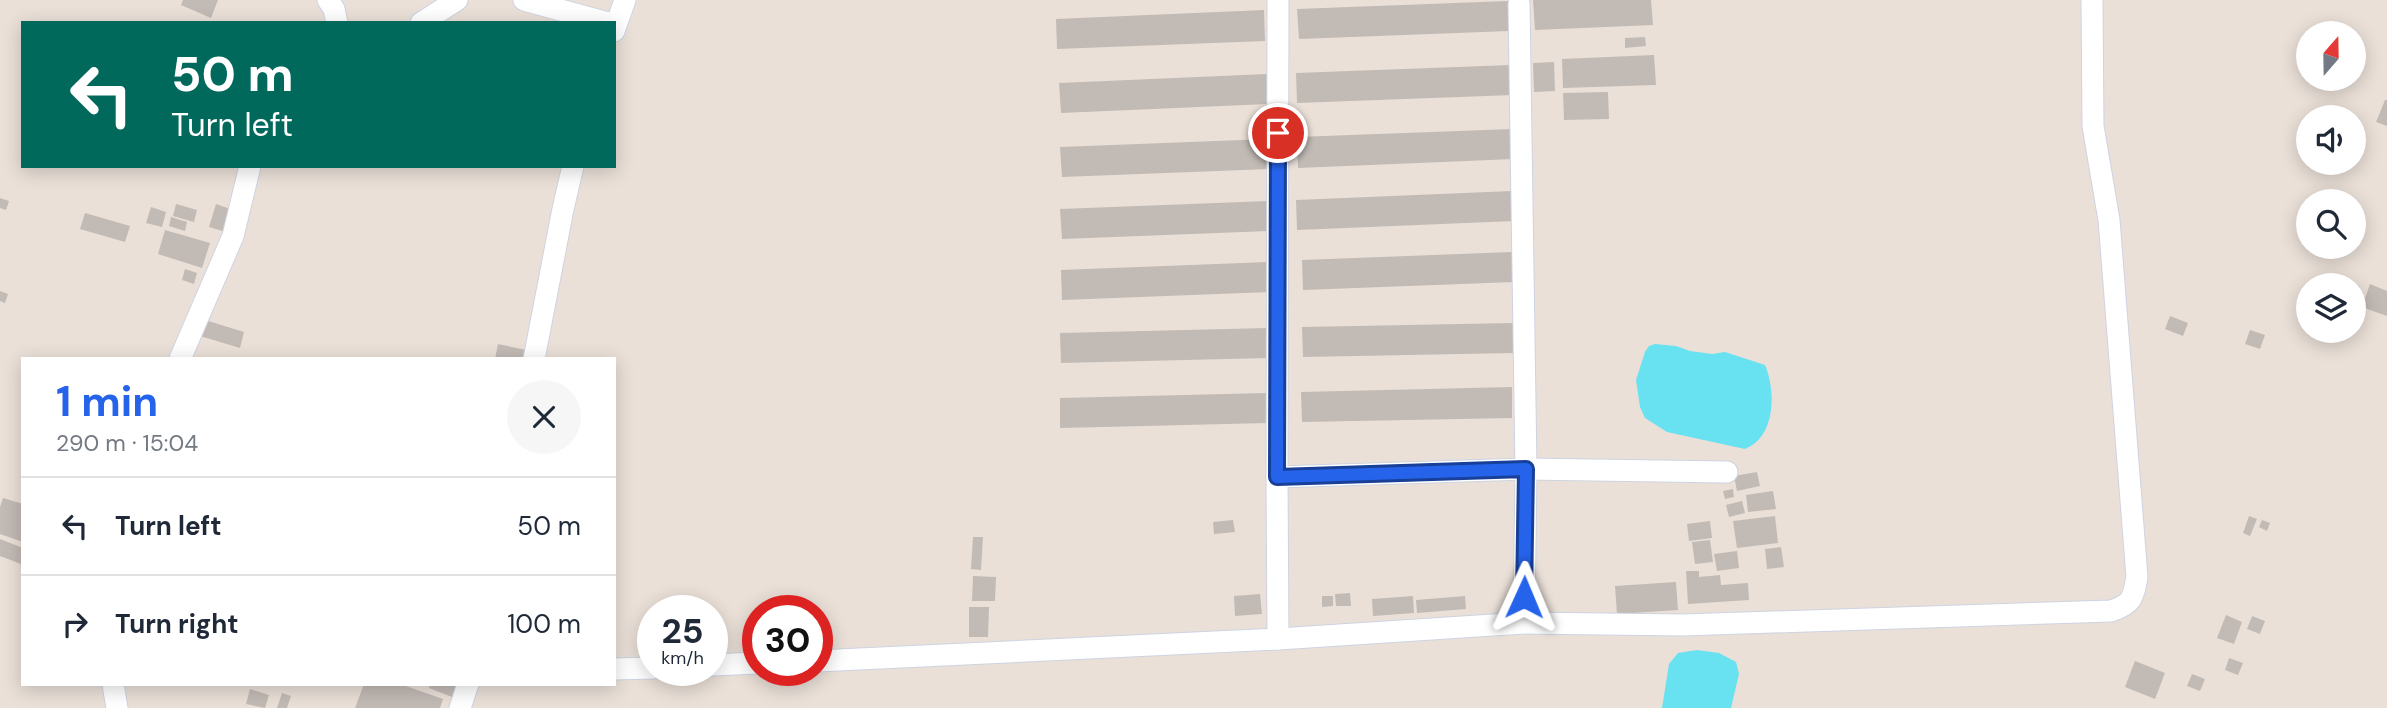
<!DOCTYPE html>
<meta charset="utf-8">
<style>
:root{--surface:#fff;--page:#f6f6f7;--text:#1f2937;--muted:#747a83;--line:#e0e1e3;--accent:#2563eb}
body{margin:0;font-family:"DM Sans",sans-serif;background:var(--page);color:var(--text);height:100vh;display:flex;flex-direction:column;font-size:26px;white-space:nowrap}
*{box-sizing:border-box;margin:0}
p{font-size:23px;color:var(--muted)}
.icon{flex:none;width:38px;height:38px;fill:none;stroke:currentColor;stroke-width:2;stroke-linecap:round;stroke-linejoin:round}
.map{position:relative;flex:1;overflow:hidden}
.sheet{position:absolute;left:21px;top:357px;width:595px;height:329px;display:flex;flex-direction:column;background:var(--surface);border-radius:0px;box-shadow:0 4px 18px #0003}
.sheet>*{flex:none}
.hud{position:absolute;left:21px;top:21px;width:595px;height:147px;border-radius:0px;box-shadow:0 4px 18px #0003;background:#00695c;color:#fff;overflow:hidden}
.needle{width:46px;rotate:20deg}
.buttons{position:absolute;left:2296px;top:21px;display:grid;gap:14px}
.buttons a{display:grid;place-items:center;width:70px;height:70px;border-radius:50%;background:var(--surface);box-shadow:0 4px 18px #0003;font-size:35px}
.speed{position:absolute;left:637px;top:595px;display:flex;gap:14px;font-size:35px;font-weight:700;text-align:center}
.speed>*{display:grid;place-content:center;width:91px;height:91px;border-radius:50%;background:var(--surface);box-shadow:0 4px 18px #0003;line-height:1}
.speed small{font-size:18px;font-weight:400}
.speed .limit{border:10px solid #d22;background:#fff;color:#111}
.pin{position:absolute;display:grid;place-items:center;width:60px;height:60px;color:#fff;margin:-30px;border:4px solid #fff;border-radius:50%;box-shadow:0 2px 7px #0007}
.me{position:absolute;width:77px;margin:-38px;rotate:1deg;stroke-linejoin:round;filter:drop-shadow(0 0 5px #0008)}
.turn{display:flex;align-items:center;gap:24px;height:147px;padding:0 35px;font-size:32px}
.turn .icon{width:91px;height:91px;stroke-width:2.5}
.turn b{display:block;font-size:49px;line-height:60px}
.round{display:grid;place-items:center;flex:none;width:74px;height:74px;border-radius:37px;background:var(--page)}
.head{display:flex;align-items:center;justify-content:space-between;height:119px;padding:0 35px}
h1{font-size:42px;font-weight:700;line-height:52px;color:var(--accent)}
ul{padding:0;list-style:none}
li{display:flex;align-items:center;gap:21px;height:98px;padding:0 35px;border-top:2px solid var(--line)}
li div{flex:1}
li b{display:block;font-size:26px}
li em{font-style:normal}
.map>svg:first-child{display:block}
.water{fill:#68e1f0}
.building{fill:#c2bab5}
.lines{fill:none;stroke-linecap:round;stroke-linejoin:round}
.minor-casing{stroke:#cdd4e1;stroke-width:23}
.minor{stroke:#fff;stroke-width:21}
.route-casing{stroke:#184099;stroke-width:18}
.route{stroke:#2563eb;stroke-width:12}
</style>
<div class="map">
<svg width="2387" height="708" viewBox="0 0 2387 708">
<rect width="100%" height="100%" fill="#eae0d8"/>
<!-- water -->
<g class="water">
<path d="M1655 344 1676 346 1690 351 1712 354 1725 352 1765 365C1776 391 1776 437 1745 449L1667 432 1645 418 1640 407 1636 380 1645 352 1649 346Z"/>
<polygon points="1697,650 1719,653 1736,662 1739,674 1731,708 1662,708 1669,664 1678,653"/>
</g>
<!-- building -->
<g class="building">
<polygon points="183,0 218,0 211,18 181,5"/>
<polygon points="1533,0 1651,0 1653,25 1535,30"/>
<polygon points="1508,1 1509,31 1299,39 1297,9"/>
<polygon points="1264,10 1265,41 1057,49 1056,19"/>
<polygon points="1645,37 1646,46 1625,48 1625,38"/>
<polygon points="1654,55 1656,85 1563,88 1562,59"/>
<polygon points="1554,62 1555,91 1534,92 1533,63"/>
<polygon points="1511,65 1513,95 1297,103 1296,73"/>
<polygon points="1267,74 1268,104 1061,113 1059,83"/>
<polygon points="1608,92 1609,119 1564,120 1563,93"/>
<polygon points="2385,100 2387,100 2387,126 2376,122"/>
<polygon points="1512,129 1514,159 1298,168 1297,137"/>
<polygon points="1268,139 1269,169 1062,177 1060,147"/>
<polygon points="1512,191 1514,221 1297,230 1296,200"/>
<polygon points="0,198 9,201 6,210 0,208"/>
<polygon points="1268,201 1269,231 1062,239 1060,209"/>
<polygon points="176,204 197,210 194,222 173,216"/>
<polygon points="216,204 236,211 229,233 209,227"/>
<polygon points="151,207 166,212 162,227 146,223"/>
<polygon points="85,213 130,226 125,242 80,229"/>
<polygon points="171,217 187,222 185,231 169,226"/>
<polygon points="165,230 210,243 202,268 158,254"/>
<polygon points="1512,252 1514,282 1303,290 1302,260"/>
<polygon points="1268,262 1270,292 1062,300 1061,270"/>
<polygon points="185,269 197,273 194,284 182,280"/>
<polygon points="2370,284 2387,291 2387,316 2362,307"/>
<polygon points="0,291 8,294 5,303 0,301"/>
<polygon points="2170,316 2188,323 2183,336 2165,329"/>
<polygon points="205,320 244,332 240,348 200,336"/>
<polygon points="1513,323 1513,353 1303,357 1302,327"/>
<polygon points="1268,328 1269,358 1061,363 1060,333"/>
<polygon points="2250,330 2265,335 2260,349 2245,344"/>
<polygon points="498,344 526,350 525,359 495,359"/>
<polygon points="1512,387 1512,418 1302,422 1301,392"/>
<polygon points="1267,393 1268,423 1060,428 1060,398"/>
<polygon points="1757,472 1760,486 1737,491 1734,476"/>
<polygon points="1733,489 1734,497 1725,499 1723,491"/>
<polygon points="1773,491 1776,509 1748,512 1746,495"/>
<polygon points="3,498 23,504 23,542 0,534 0,507"/>
<polygon points="1742,501 1745,513 1729,517 1726,505"/>
<polygon points="1775,516 1778,543 1737,548 1733,521"/>
<polygon points="2249,516 2257,519 2250,536 2243,533"/>
<polygon points="1233,520 1235,532 1214,534 1213,522"/>
<polygon points="2262,520 2270,523 2267,531 2259,527"/>
<polygon points="1710,521 1712,538 1689,541 1687,524"/>
<polygon points="973,537 983,537 981,570 971,569"/>
<polygon points="0,539 23,548 21,564 0,556"/>
<polygon points="1710,540 1713,562 1695,564 1692,542"/>
<polygon points="1781,547 1784,567 1767,569 1765,549"/>
<polygon points="1737,551 1739,568 1717,571 1714,554"/>
<polygon points="1686,571 1699,571 1699,577 1720,575 1721,585 1748,583 1749,600 1688,604"/>
<polygon points="973,576 996,577 995,601 972,601"/>
<polygon points="1676,582 1678,610 1617,614 1615,586"/>
<polygon points="1350,593 1351,606 1336,606 1335,594"/>
<polygon points="1260,594 1262,614 1235,616 1234,596"/>
<polygon points="1322,596 1333,596 1333,606 1322,607"/>
<polygon points="1413,596 1414,613 1373,616 1372,599"/>
<polygon points="1465,596 1466,609 1417,613 1416,600"/>
<polygon points="969,607 989,607 988,637 969,637"/>
<polygon points="2226,615 2242,622 2234,644 2217,638"/>
<polygon points="2252,616 2265,621 2260,634 2247,629"/>
<polygon points="2229,658 2243,663 2238,675 2225,670"/>
<polygon points="2135,661 2165,673 2155,699 2125,687"/>
<polygon points="2192,674 2205,679 2200,691 2187,686"/>
<polygon points="364,684 400,684 443,699 440,708 355,708"/>
<polygon points="430,684 452,684 456,686 452,697 429,688"/>
<polygon points="250,689 269,695 265,708 246,704"/>
<polygon points="282,693 291,696 287,708 277,708"/>
</g>
<g class="lines">
<defs>
<g id="minor">
<polyline points="328,0 334,9 337,23"/>
<polyline points="524,0 608,23"/>
<polyline points="1278,0 1277,477 1526,469 1727,472"/>
<polyline points="1519,4 1526,469 1524,623"/>
<polyline points="421,23 457,0"/>
<polyline points="614,31 625,0"/>
<polyline points="180,359 233,236 250,166"/>
<polyline points="534,359 563,209 573,166"/>
<polyline points="1277,477 1278,639"/>
<path d="M817 661 1278 639 1524 623 1683 625 2111 611C2132 604 2133 599 2137 577L2109 220 2093 126 2092 0"/>
<polyline points="712,665 758,663"/>
<polyline points="614,669 653,668"/>
<polyline points="113,684 117,708"/>
<polyline points="460,708 468,684"/>
</g>
</defs>
<!-- minor casing -->
<use href="#minor" class="minor-casing"/>
<!-- minor -->
<use href="#minor" class="minor"/>
</g>
<g class="lines">
<defs>
<polyline id="route" points="1278,133 1277,477 1526,469 1524,597"/>
</defs>
<!-- route casing -->
<use href="#route" class="route-casing"/>
<!-- route -->
<use href="#route" class="route"/>
</g>
</svg>
<div class="buttons">
<a><svg class="needle" viewBox="-14 -14 28 28"><path d="M0-13l5 13h-10z" fill="#e53935"/><path d="M0 13l5-13h-10z" fill="#747a83"/></svg></a>
<a><svg class="icon" aria-label="sound" viewBox="0 0 24 24"><path d="M4 9h4l5-4v14l-5-4H4zM17 9q2 3 0 6"/></svg></a>
<a><svg class="icon" aria-label="search" viewBox="0 0 24 24"><circle cx="10" cy="10" r="6"/><path d="M15 15l6 6"/></svg></a>
<a><svg class="icon" aria-label="layers" viewBox="0 0 24 24"><path d="M12 4l9 5-9 5-9-5zM3 14l9 5 9-5"/></svg></a>
</div>
<div class="speed"><div>25<small>km/h</small></div><div class="limit">30</div></div>
<div class="pin" style="left:1278px;top:133px;background:#d93025"><svg class="icon" aria-label="arrive" viewBox="0 0 24 24"><path d="M6 21V4h12l-3 4 3 4H6"/></svg></div>
<svg class="me" style="left:1524px;top:597px" viewBox="-20 -20 40 40"><path d="M0-17L14 15 0 8-14 15z" fill="#2563eb" stroke="#fff" stroke-width="4"/></svg>
<div class="hud">
<div class="turn"><svg class="icon" aria-label="left" viewBox="0 0 24 24"><path d="M17 20v-9H6M10 6l-5 5 5 5"/></svg><div><b>50 m</b>Turn left</div></div>
</div>
<section class="sheet">
<div class="head"><div><h1>1 min</h1><p>290 m · 15:04</p></div><a class="round"><svg class="icon" aria-label="close" viewBox="0 0 24 24"><path d="M6 6l12 12M18 6L6 18"/></svg></a></div>
<ul>
<li><svg class="icon" aria-label="left" viewBox="0 0 24 24"><path d="M17 20v-9H6M10 6l-5 5 5 5"/></svg><div><b>Turn left</b></div><em>50 m</em></li>
<li><svg class="icon" aria-label="right" viewBox="0 0 24 24"><path d="M7 20v-9h11M14 6l5 5-5 5"/></svg><div><b>Turn right</b></div><em>100 m</em></li>
</ul>
</section>
</div>
